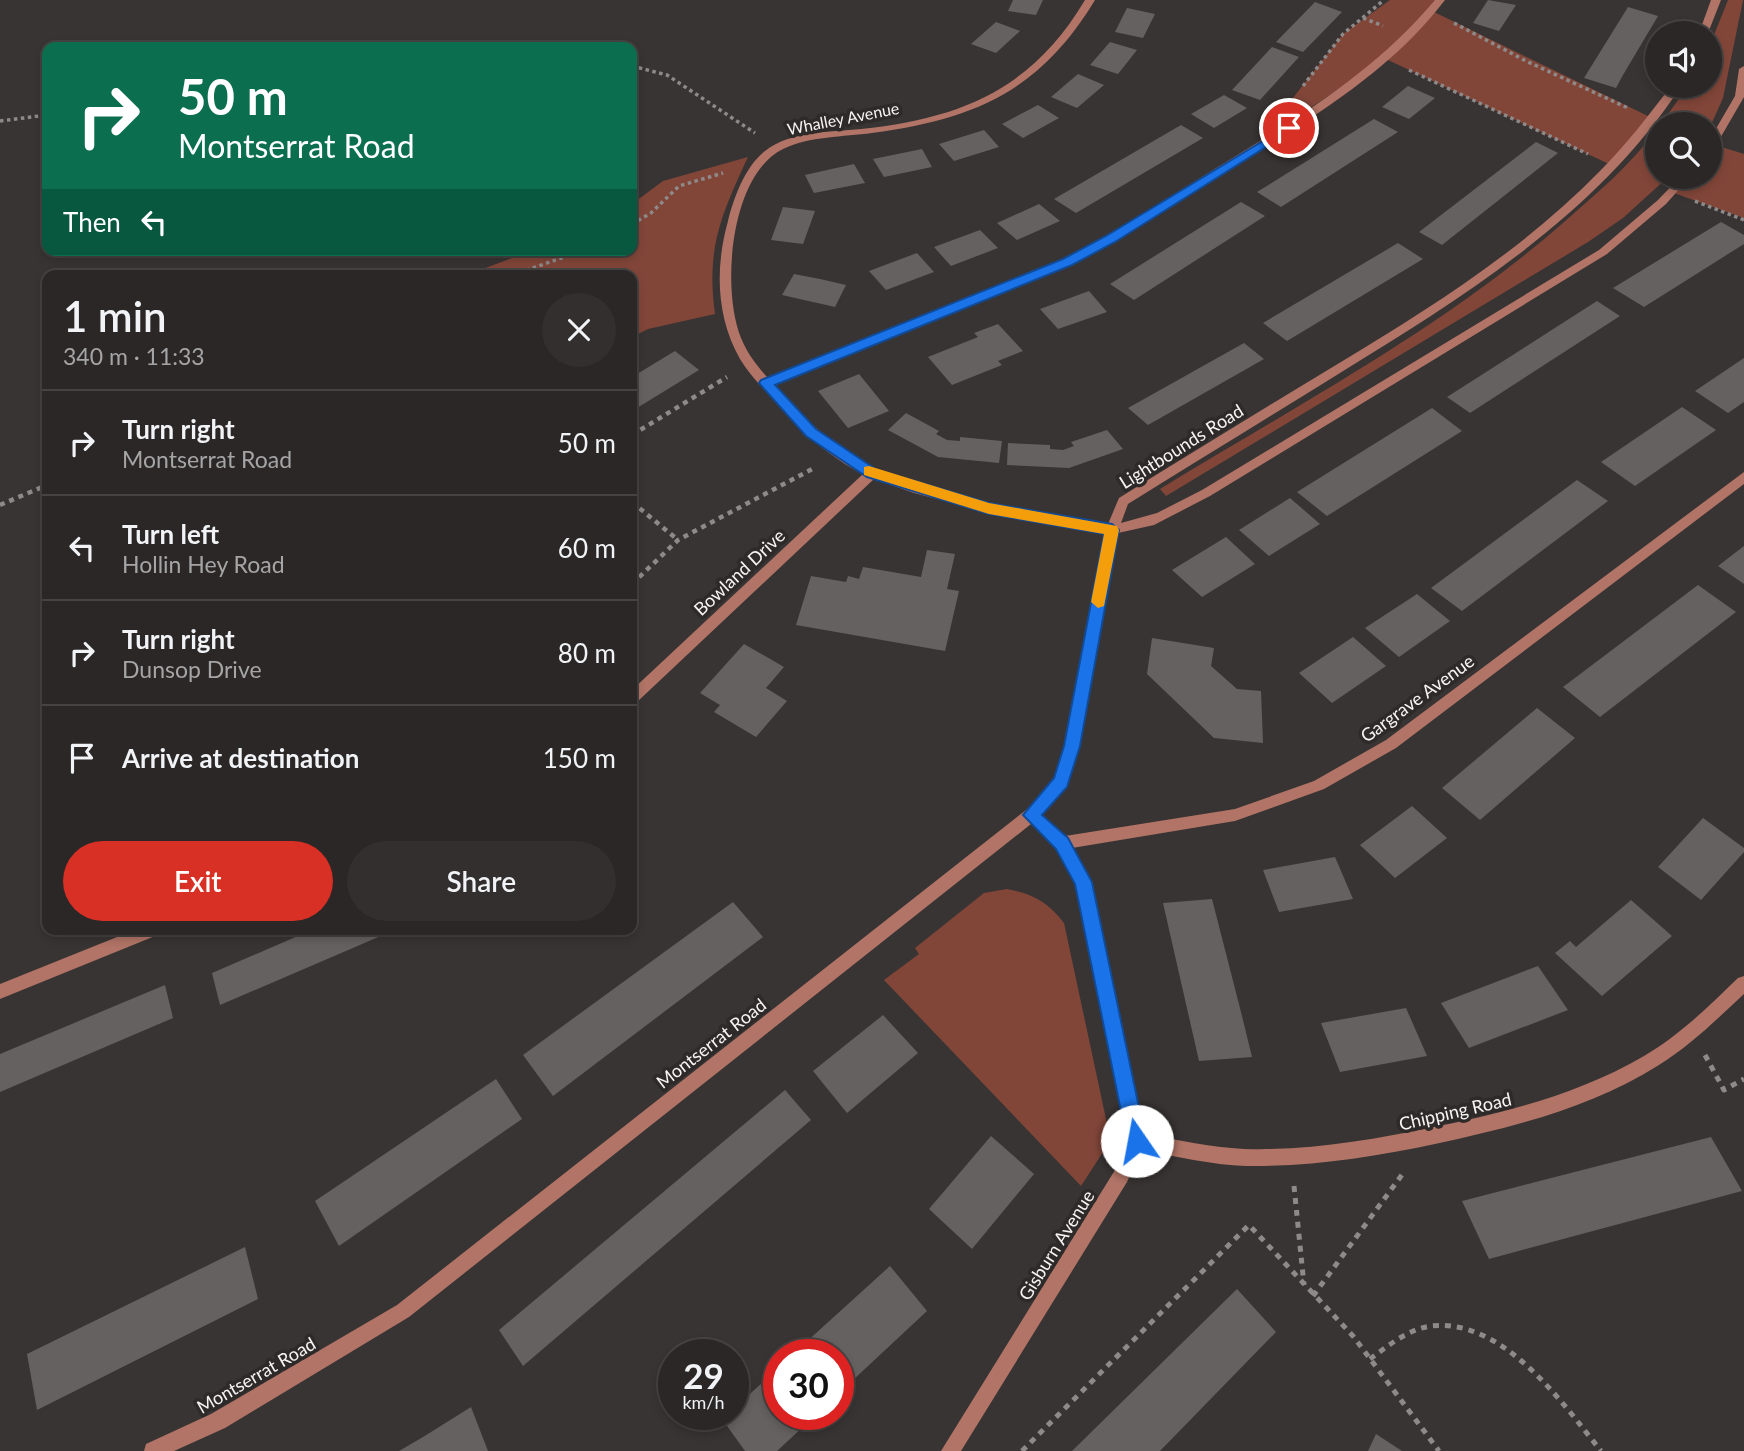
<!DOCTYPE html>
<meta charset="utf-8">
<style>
:root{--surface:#2a2726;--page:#322f2e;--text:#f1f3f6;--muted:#a5a5a7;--line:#464443;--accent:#d93025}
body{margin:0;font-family:Lato,sans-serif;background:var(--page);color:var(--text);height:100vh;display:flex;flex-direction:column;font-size:26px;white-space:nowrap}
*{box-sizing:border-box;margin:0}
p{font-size:23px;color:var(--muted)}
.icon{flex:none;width:38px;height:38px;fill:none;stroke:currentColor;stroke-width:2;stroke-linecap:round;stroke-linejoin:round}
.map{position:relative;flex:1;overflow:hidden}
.side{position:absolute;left:42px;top:270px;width:595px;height:665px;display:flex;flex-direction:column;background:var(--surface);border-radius:14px;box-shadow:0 4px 10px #0003,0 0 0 2px var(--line)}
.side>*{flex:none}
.top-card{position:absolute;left:42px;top:42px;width:595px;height:214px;border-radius:14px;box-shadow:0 4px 10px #0003,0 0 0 2px var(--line);background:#0b6e4f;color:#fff;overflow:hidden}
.tools{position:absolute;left:1645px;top:21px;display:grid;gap:14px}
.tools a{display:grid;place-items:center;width:77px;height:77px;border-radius:50%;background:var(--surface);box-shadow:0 4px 10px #0003,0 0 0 2px var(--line);font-size:35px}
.speed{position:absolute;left:658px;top:1339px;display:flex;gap:14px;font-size:35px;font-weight:700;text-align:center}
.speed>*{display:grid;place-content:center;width:91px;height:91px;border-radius:50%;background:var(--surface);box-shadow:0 4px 10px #0003,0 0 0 2px var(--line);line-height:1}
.speed small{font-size:18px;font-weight:400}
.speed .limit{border:10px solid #d22;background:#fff;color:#111}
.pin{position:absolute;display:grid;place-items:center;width:60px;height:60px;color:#fff;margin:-30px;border:4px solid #fff;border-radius:50%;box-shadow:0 2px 7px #0007}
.me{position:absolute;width:77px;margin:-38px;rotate:348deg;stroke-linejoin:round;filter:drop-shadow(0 0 5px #0008)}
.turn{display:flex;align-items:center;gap:24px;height:147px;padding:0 21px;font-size:32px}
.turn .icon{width:91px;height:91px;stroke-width:2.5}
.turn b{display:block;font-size:49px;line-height:60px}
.then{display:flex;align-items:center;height:66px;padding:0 21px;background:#0003;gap:14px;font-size:26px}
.round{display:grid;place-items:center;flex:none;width:74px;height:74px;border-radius:37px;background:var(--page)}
.head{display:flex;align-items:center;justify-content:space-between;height:119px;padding:0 21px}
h1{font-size:42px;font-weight:600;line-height:52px}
.cta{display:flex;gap:14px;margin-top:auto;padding:14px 21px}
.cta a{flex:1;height:80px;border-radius:42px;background:var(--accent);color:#fff;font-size:28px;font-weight:600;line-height:80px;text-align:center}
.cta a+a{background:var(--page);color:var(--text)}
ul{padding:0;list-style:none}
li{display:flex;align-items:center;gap:21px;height:105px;padding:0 21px;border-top:2px solid var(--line)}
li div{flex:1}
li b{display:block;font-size:26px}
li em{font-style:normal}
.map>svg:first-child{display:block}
.green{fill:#824639}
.building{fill:#656160}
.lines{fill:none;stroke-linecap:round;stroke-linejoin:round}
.path-far2{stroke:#8e8a8a;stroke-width:3.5;stroke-dasharray:3.5 3.5;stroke-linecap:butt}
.path-far1{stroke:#8e8a8a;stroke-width:4.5;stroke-dasharray:5 5;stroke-linecap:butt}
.path{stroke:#8e8a8a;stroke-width:5;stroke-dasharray:6 6;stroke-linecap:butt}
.street{fill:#b17466;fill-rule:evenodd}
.route{fill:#1a73e8;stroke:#114b97;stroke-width:2}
.slow{fill:#f59e0b}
.labels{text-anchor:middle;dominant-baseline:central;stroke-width:7;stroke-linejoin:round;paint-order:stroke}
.far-street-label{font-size:16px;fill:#f7f4f4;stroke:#2e2a29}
.street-label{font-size:18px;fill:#f7f4f4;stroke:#2e2a29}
</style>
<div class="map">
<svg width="1744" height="1451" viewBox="0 0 1744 1451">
<rect width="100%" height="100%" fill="#383433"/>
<!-- green -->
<g class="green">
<polygon points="1390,0 1437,0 1432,11 1652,118 1611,165 1386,59 1260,140 1343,34"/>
<polygon points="1728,0 1743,0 1723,98 1710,127 1710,124 1661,124 1688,86 1710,86 1710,45"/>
<path d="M1657 129V177H1668L1623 218 1588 242 1166 496 1160 489C1297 405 1442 329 1563 223 1597 193 1630 166 1657 129Z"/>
<polygon points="1712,144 1744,154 1744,218 1671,192 1684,177 1710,177"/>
<path d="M748 157C721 215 706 249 715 314L648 329 632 337V275H467L533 250H632V204L663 181Z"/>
<path d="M1007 889C1033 894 1048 902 1064 923L1109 1133 1103 1152 1081 1186 884 980 919 954 915 948 984 893Z"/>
</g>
<!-- building -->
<g class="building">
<polygon points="1013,0 1043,0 1036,15 1008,11"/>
<polygon points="1488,0 1516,5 1499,31 1473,23"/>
<polygon points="1315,2 1342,12 1303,52 1276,42"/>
<polygon points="1628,7 1658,16 1623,75 1616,88 1584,78"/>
<polygon points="1127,8 1155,14 1143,38 1115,32"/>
<polygon points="996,22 1020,31 996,53 971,44"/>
<polygon points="1110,42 1137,50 1118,74 1090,65"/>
<polygon points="1272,47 1299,57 1260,100 1232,90"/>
<polygon points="1078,74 1104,85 1077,108 1051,97"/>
<polygon points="1408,86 1435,98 1409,119 1382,107"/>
<polygon points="1224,95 1247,108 1214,128 1191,114"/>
<polygon points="1038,105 1059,118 1023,138 1002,124"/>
<polygon points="1374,119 1398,132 1281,207 1257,192"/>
<polygon points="1181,125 1203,138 1076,213 1054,199"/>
<polygon points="984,130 999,147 954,161 939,144"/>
<polygon points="1536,142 1558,153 1442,245 1419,232"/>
<polygon points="922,149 932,167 884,177 873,159"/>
<polygon points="854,164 865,183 814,193 805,175"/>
<polygon points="1241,202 1265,216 1134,300 1110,284"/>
<polygon points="1039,204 1060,221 1017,240 997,223"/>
<polygon points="783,207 815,211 803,244 771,240"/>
<polygon points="1721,222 1744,235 1744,244 1644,307 1613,288"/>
<polygon points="980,230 998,248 951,266 934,247"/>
<polygon points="1398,243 1423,259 1287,341 1263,323"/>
<polygon points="917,253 934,272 886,290 869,271"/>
<polygon points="794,274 820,279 846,285 835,307 782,295"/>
<polygon points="1089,291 1107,312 1058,329 1040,309"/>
<polygon points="1597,301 1620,316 1470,413 1447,397"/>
<polygon points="998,324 1023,351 998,361 1002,365 952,385 928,357 978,337 974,333"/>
<polygon points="1244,343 1264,359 1148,425 1128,408"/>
<polygon points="675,351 699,370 632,411 632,377"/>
<polygon points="1744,358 1744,402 1728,413 1695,391"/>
<polygon points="859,374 889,411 848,428 818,391"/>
<polygon points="1682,407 1716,430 1635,486 1601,462"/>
<polygon points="1432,408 1462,431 1327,516 1297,492"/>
<polygon points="906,413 939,431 936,434 947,440 960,441 960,437 1002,441 999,463 938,457 888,430"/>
<polygon points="1107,430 1123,449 1069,468 1007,465 1008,443 1050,445 1050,449 1063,450 1074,446 1071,442"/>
<polygon points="1577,480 1608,501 1462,611 1431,588"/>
<polygon points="1290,498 1320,524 1269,556 1239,530"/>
<polygon points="1226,537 1255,564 1202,597 1172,570"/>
<polygon points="1744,546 1744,584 1718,566"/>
<polygon points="927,550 955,554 947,589 959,591 945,651 796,625 811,576 846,582 848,576 859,579 863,567 921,577"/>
<polygon points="1698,585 1736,612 1600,717 1563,687"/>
<polygon points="1417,594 1450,621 1399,657 1365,628"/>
<polygon points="1353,637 1386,666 1332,703 1299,673"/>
<polygon points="1152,638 1214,648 1211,666 1237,689 1261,691 1263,743 1214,738 1147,674"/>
<polygon points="744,644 784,667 766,688 787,701 756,737 714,712 720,705 700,693"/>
<polygon points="1537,708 1575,738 1480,820 1442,788"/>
<polygon points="1412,806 1447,838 1395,878 1360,845"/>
<polygon points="1703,818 1744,848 1744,852 1701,900 1658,867"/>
<polygon points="1335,857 1353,899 1279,912 1263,870"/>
<polygon points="1212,899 1242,1016 1252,1057 1199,1061 1163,903"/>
<polygon points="1631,900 1672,936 1602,996 1555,953 1570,941 1576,947"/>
<polygon points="733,902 763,937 553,1096 523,1055"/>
<polygon points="314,929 397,929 220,1005 212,973"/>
<polygon points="1538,966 1568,1010 1469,1048 1441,1003"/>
<polygon points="165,985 173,1018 0,1092 0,1054"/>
<polygon points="1406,1008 1427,1056 1340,1072 1321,1023"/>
<polygon points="883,1015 918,1053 847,1113 813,1071"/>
<polygon points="496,1079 522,1119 339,1246 315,1201"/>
<polygon points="785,1090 811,1120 523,1366 499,1330"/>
<polygon points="991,1136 1034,1174 972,1249 929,1209"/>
<polygon points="1711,1137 1742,1191 1489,1259 1462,1201"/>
<polygon points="245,1247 258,1299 37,1410 27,1354"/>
<polygon points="890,1266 927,1311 838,1394 838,1354 793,1354"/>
<polygon points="1237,1289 1276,1332 1160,1451 1072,1451"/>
<polygon points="779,1368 779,1414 817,1414 777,1451 745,1451 722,1419 728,1414 733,1414 733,1409"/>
<polygon points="471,1407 488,1451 399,1451 423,1437"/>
<polygon points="1376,1434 1402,1451 1368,1451"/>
</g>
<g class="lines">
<!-- path-far2 -->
<g class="path-far2">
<polyline points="1363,18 1383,26"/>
<polyline points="1454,23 1526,61 1628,108"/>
<polyline points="632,66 667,75 755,133"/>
<polyline points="1409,70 1588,154"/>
<polyline points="1303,86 1343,34 1384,0"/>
<polyline points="0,121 47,115"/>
<polyline points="1695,201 1744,220"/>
<polyline points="632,224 651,213 679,186 723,173"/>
<polyline points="513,275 584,250"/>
</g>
<!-- path-far1 -->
<g class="path-far1">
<polyline points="632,435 727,377"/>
<polyline points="632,502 678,540"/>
<polyline points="0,505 47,485"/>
<polyline points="632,584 678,540 816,467"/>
</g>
<!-- path -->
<g class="path">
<polyline points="1705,1055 1724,1090 1744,1079"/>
<polyline points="1294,1186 1304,1285"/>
<polyline points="1313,1296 1404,1172"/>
<path d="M1370 1359C1388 1346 1408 1329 1431 1326 1503 1318 1561 1401 1601 1451"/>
<polyline points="1022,1451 1249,1225 1353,1336 1439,1451"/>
</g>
<!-- street -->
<g class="street">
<path d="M1085 0H1095C1040 91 975 119 872 133 843 137 810 136 783 149 730 175 721 289 741 338 747 353 757 366 768 378L1064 260 1085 248C1135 220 1182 189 1231 159 1306 113 1378 68 1435 0H1445C1390 72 1313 117 1238 164 1189 194 1142 225 1093 253L1072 264 774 385C801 415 830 444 866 464 918 494 991 504 1050 515 1069 518 1088 523 1108 524L1119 498C1191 453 1263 409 1336 365 1429 309 1523 250 1600 171 1626 145 1649 115 1671 86H1681C1600 212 1465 296 1340 373 1269 417 1199 460 1128 504L1121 523 1157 513 1202 490 1599 250 1658 200 1680 177H1690L1666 204 1607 254 1210 496 1154 525 1118 533 1079 746 1066 786 1041 815 1065 836 1235 809 1314 781 1386 740 1744 472V484L1396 748 1324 789 1235 821 1072 848 1091 882 1144 1134C1177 1140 1210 1147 1244 1149 1308 1151 1371 1140 1434 1127 1507 1112 1579 1094 1644 1056 1680 1035 1709 1006 1738 978L1744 976V994C1717 1019 1691 1045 1659 1065 1591 1108 1513 1127 1435 1144 1373 1157 1310 1167 1246 1166 1211 1165 1176 1156 1141 1150L1127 1182 961 1451H941L1115 1170 1129 1141 1076 883 1057 848 1031 824 409 1317 225 1428 174 1451H144L146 1444 211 1414 397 1305 1026 810 1055 779 1065 746 1105 534 979 510 914 493 874 479 637 702 632 704V690L863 474C830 458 802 431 778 404 765 390 750 376 740 359 716 317 715 267 728 221 734 197 745 167 765 151 790 131 831 132 861 129 962 118 1032 89 1085 0Z"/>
<polygon points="1711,0 1721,0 1708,33 1699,33"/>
<polygon points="1744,66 1744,97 1715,147 1710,150 1710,139 1735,96 1739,69"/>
<polygon points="137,929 163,929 160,934 0,999 0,984"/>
</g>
</g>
<!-- route -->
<polygon class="route" points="1289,125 1293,126 1293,130 1115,242 1072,265 775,385 816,429 877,470 989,503 1112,524 1119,530 1080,746 1067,787 1042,815 1068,838 1092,882 1146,1141 1144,1147 1137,1150 1130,1147 1127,1141 1075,884 1056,849 1023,815 1054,778 1064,746 1104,534 989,514 867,477 806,436 759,383 761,380 1063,259 1106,236"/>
<!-- slow -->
<polygon class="slow" points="869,466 989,503 1117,526 1119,530 1104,606 1098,608 1091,602 1104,534 989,514 864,475 864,467"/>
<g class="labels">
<!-- far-street labels -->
<g class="far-street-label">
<text transform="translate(843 118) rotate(-11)">Whalley Avenue</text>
</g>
<!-- street labels -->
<g class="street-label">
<text transform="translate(1181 446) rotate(-32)">Lightbounds Road</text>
<text transform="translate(739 572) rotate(-43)">Bowland Drive</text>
<text transform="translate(1417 698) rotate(-36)">Gargrave Avenue</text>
<text transform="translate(711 1043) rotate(-38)">Montserrat Road</text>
<text transform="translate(1455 1111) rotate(-13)">Chipping Road</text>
<text transform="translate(1056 1245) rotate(-58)">Gisburn Avenue</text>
<text transform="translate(256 1375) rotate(-30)">Montserrat Road</text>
</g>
</g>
</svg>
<div class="tools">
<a><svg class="icon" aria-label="sound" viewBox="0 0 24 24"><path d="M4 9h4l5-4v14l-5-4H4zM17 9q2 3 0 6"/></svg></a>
<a><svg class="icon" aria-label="search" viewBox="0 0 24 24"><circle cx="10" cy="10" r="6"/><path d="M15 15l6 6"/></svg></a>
</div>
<div class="speed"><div>29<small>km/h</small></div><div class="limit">30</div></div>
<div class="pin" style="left:1289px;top:128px;background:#d93025"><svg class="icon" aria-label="arrive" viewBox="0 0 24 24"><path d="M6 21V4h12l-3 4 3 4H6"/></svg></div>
<svg class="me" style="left:1137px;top:1141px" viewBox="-20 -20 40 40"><circle r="19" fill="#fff"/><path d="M0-13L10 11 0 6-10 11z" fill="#1a73e8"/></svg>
<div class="top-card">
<div class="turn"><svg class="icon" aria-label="right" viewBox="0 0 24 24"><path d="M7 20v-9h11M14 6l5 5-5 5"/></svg><div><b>50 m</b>Montserrat Road</div></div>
<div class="then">Then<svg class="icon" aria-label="left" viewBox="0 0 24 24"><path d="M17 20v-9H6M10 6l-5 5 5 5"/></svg></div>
</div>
<section class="side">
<div class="head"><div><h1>1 min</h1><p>340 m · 11:33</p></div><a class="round"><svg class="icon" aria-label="close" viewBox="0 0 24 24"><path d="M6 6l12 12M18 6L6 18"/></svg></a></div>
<ul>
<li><svg class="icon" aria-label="right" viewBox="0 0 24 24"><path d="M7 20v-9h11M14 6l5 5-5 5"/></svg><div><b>Turn right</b><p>Montserrat Road</p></div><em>50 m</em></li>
<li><svg class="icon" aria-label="left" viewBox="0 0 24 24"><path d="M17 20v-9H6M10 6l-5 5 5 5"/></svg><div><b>Turn left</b><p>Hollin Hey Road</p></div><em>60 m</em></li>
<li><svg class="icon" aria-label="right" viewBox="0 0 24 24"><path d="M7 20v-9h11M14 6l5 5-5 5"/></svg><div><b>Turn right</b><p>Dunsop Drive</p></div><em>80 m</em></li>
<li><svg class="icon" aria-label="arrive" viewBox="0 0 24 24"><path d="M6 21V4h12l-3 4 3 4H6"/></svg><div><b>Arrive at destination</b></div><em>150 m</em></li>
</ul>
<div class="cta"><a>Exit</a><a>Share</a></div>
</section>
</div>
